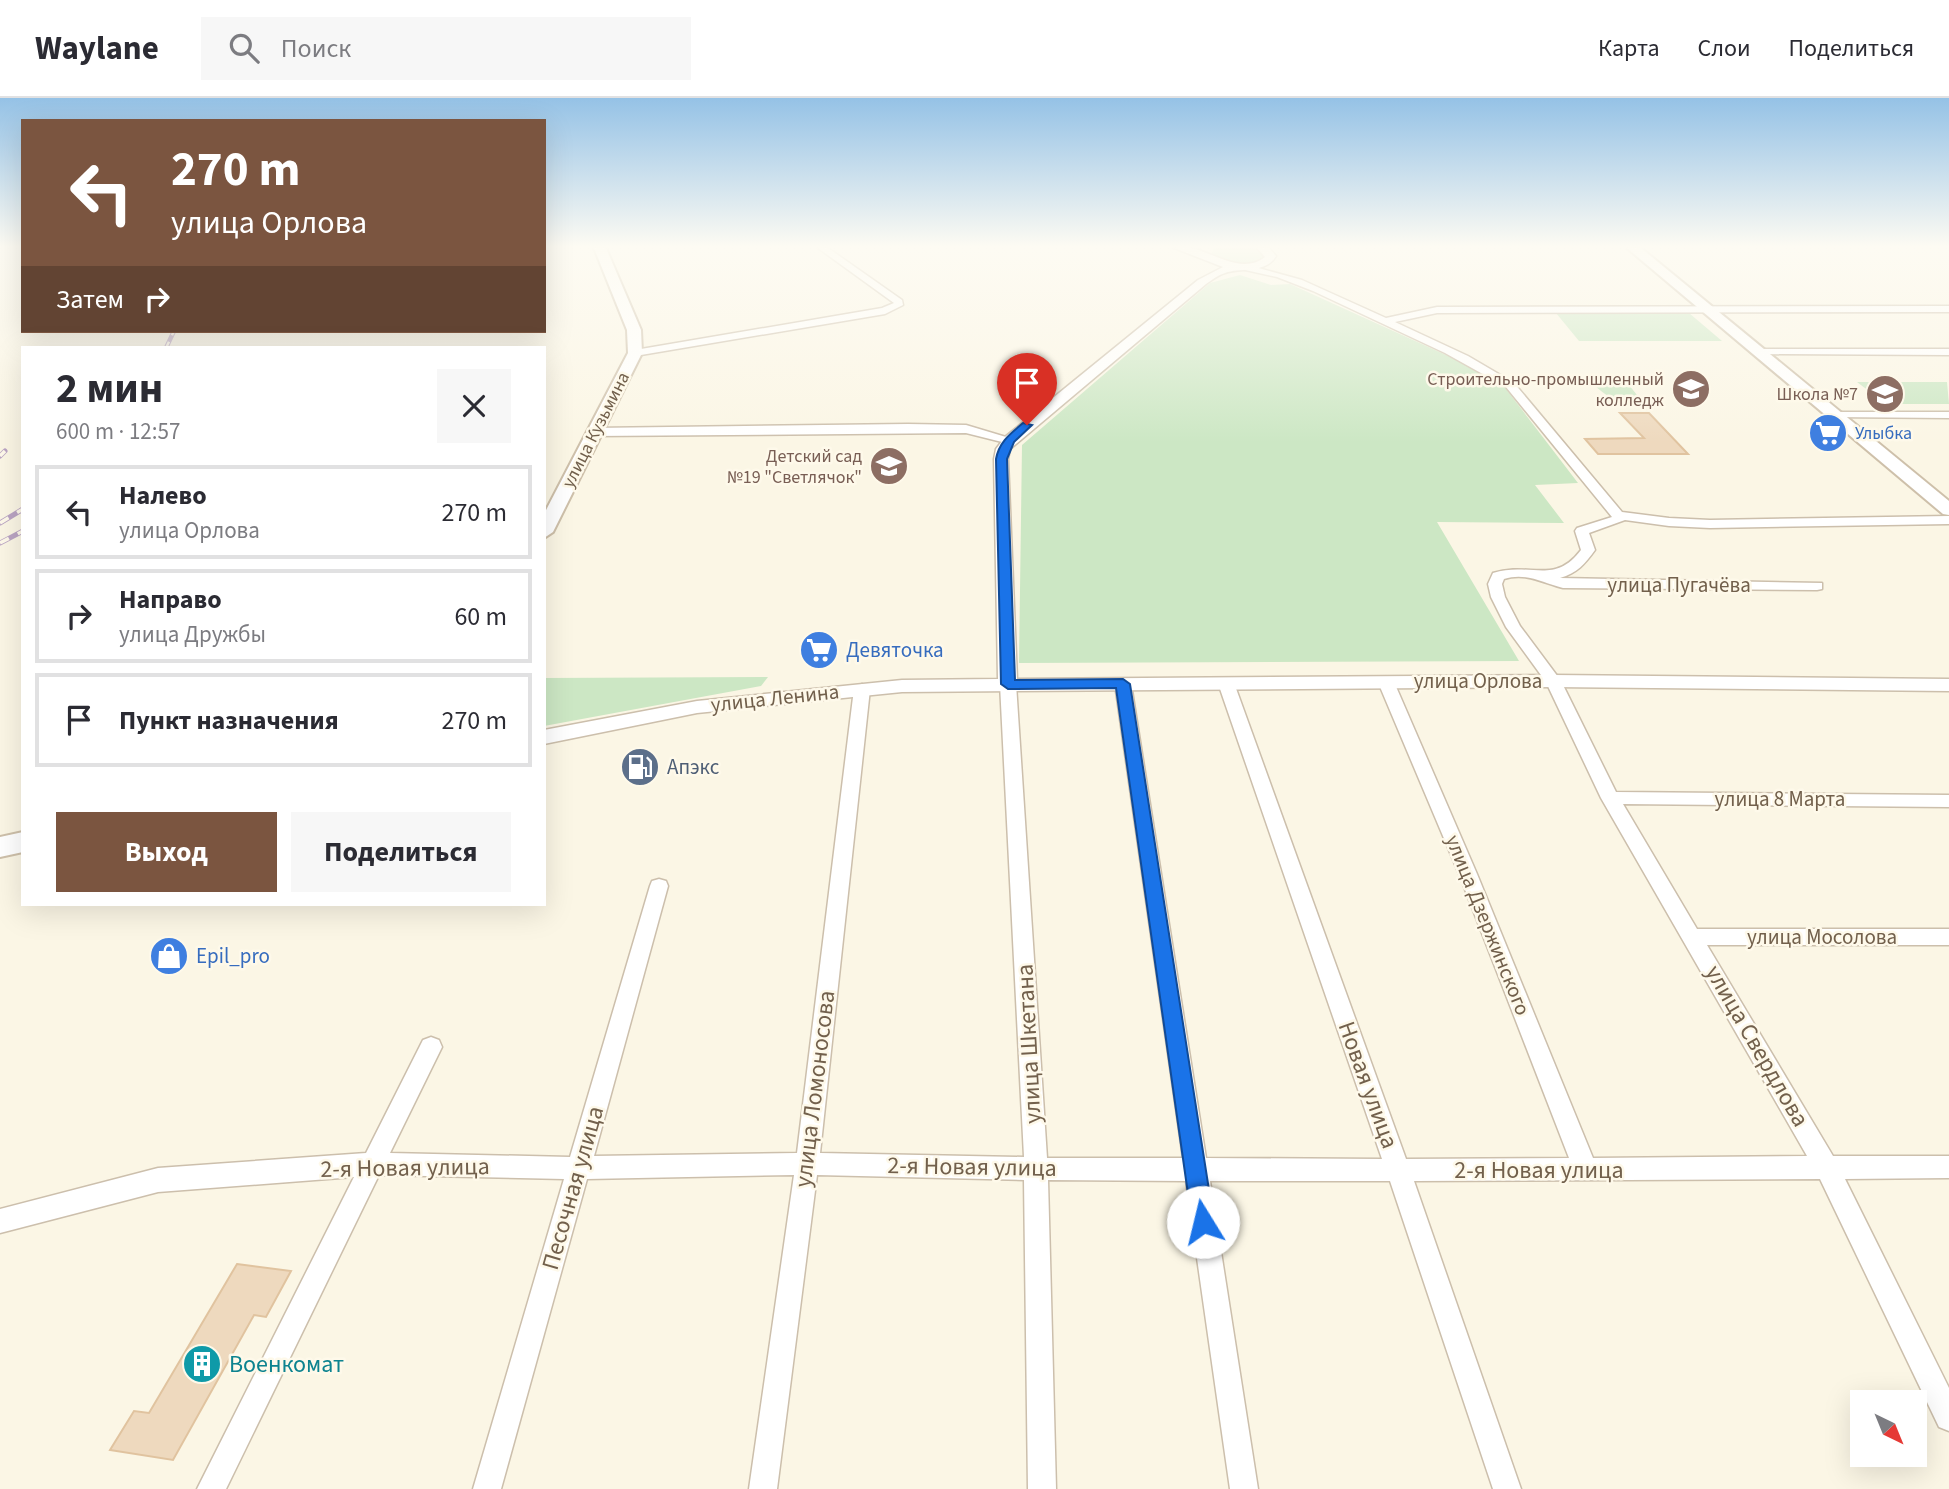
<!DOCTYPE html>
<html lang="ru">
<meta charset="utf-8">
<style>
:root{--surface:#fff;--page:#f7f7f7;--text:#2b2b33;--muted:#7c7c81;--line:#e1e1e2;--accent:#7b5540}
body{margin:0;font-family:"Source Sans 3",sans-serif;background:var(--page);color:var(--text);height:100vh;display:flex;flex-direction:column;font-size:26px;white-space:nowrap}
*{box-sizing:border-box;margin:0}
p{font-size:23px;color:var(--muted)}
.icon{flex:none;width:38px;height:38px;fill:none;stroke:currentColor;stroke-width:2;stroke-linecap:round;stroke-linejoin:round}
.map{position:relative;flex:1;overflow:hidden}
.drawer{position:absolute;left:21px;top:248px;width:525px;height:560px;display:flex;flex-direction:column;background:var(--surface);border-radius:0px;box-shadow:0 7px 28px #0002}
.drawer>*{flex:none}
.guide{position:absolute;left:21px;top:21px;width:525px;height:214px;border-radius:0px;box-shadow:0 7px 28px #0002;background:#7b5540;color:#fff;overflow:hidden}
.needle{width:46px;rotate:137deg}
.buttons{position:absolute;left:1850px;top:1292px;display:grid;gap:14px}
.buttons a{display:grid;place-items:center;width:77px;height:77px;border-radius:0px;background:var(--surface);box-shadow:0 7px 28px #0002;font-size:35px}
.pin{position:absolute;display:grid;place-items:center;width:60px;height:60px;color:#fff;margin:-72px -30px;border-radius:50% 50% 50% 0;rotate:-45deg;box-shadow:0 0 7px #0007}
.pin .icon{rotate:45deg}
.me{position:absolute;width:77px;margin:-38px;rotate:351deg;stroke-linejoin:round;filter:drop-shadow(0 0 5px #0008)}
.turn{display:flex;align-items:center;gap:24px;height:147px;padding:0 35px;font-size:32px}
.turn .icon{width:91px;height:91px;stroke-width:2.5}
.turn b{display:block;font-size:49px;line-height:60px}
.then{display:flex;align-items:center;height:66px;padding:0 35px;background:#0003;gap:14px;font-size:26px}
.round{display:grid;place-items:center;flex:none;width:74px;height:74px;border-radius:0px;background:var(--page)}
.summary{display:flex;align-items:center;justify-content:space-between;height:119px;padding:0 35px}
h1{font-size:42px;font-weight:700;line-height:52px}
.action{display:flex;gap:14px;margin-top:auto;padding:14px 35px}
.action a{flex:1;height:80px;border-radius:0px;background:var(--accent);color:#fff;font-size:28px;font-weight:700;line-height:80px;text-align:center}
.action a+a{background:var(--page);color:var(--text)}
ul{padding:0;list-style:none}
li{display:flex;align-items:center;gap:21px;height:94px;margin:0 14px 10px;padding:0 21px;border:4px solid var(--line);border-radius:0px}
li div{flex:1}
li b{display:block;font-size:26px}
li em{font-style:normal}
header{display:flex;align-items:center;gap:42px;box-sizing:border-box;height:98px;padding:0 35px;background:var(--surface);border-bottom:2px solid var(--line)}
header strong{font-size:33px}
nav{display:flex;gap:38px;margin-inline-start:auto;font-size:24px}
.search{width:490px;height:63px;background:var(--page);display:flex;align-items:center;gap:18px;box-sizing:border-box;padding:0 24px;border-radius:0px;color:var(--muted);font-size:26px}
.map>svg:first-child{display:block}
.green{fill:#cce7c4}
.building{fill:#eed9be;stroke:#e0c39f;stroke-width:2}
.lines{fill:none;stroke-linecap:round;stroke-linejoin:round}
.minor-casing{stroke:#ccbfac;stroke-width:3}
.tertiary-casing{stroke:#ccbfac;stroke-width:3}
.secondary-casing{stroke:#cec0aa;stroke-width:4}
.minor{fill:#fff;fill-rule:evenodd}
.tertiary{fill:#fff;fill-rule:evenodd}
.secondary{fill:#fff;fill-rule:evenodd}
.rail-far1-casing{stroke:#baa4c3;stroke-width:4.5}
.rail-casing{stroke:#baa4c3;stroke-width:5}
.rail-far1{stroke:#fef9ea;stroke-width:2.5;stroke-dasharray:7;stroke-linecap:butt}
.rail{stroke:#fef9ea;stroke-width:3.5;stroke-dasharray:10;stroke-linecap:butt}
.route{fill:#1a73e8;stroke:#114b97;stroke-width:2}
.labels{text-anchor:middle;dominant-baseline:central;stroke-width:5;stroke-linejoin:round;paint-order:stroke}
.far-education-label{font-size:18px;fill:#785e54;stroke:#fef9ea;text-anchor:end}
.far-street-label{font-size:18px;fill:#72604c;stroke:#fef9ea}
.far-shop-label{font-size:18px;fill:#366cbe;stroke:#fef9ea;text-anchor:start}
.street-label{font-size:21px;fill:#72604c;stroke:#fef9ea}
.shop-label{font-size:21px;fill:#366cbe;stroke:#fef9ea;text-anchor:start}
.service-label{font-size:21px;fill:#4e5e75;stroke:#fef9ea;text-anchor:start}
.near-street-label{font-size:24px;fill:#72604c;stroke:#fef9ea}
.near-culture-label{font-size:24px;fill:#0d838f;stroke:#fef9ea;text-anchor:start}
</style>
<header>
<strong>Waylane</strong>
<div class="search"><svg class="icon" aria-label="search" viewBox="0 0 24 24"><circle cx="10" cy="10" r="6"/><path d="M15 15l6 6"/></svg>Поиск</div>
<nav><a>Карта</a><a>Слои</a><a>Поделиться</a></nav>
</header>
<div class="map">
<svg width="1949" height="1391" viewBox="0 0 1949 1391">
<rect width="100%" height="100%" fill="#fbf6e5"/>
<!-- green -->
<g class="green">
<path d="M1214 150H1256L1264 154 1266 161C1245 170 1231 164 1211 157Z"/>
<polygon points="1240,177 1271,187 1290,186 1490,277 1503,287 1578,385 1535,387 1564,425 1437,424 1519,563 1019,565 1022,347 1210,185"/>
<polygon points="1556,215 1689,215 1722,243 1579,243"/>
<path d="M1621 281 1625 282 1641 302C1614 302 1611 303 1591 284Z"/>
<polygon points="1857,284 1947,284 1949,306 1886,306"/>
<polygon points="768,579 761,588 544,628 544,580"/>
</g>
<!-- building -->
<g class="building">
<polygon points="1620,315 1649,315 1688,356 1598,356 1585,341 1644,340"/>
<polygon points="237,1166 291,1173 266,1219 254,1217 173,1362 110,1352 134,1313 149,1315"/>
</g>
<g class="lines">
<defs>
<g id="minor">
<polygon points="818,150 828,150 902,202 903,207 885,216 635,258 630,255 635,252 882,210 894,205"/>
<path d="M1244 166 1302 182 1386 220 1437 209 1949 208V214L1437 215 1395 224 1468 258 1514 285 1622 414 1669 420 1710 422 1949 418V426L1710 430 1669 428 1625 422 1589 435 1595 452C1585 466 1577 475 1560 480L1822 485V491L1817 492 1563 490C1543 485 1526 474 1504 481L1502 486 1505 499 1520 528 1561 583 1616 694 1949 697V709L1623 706 1697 831H1949V847H1707L1833 1058H1949V1080L1845 1081 1949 1290V1333L1939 1329 1820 1081 1414 1083 1521 1391H1493L1390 1083H1210L1258 1391H1230L1186 1083 1048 1082 1056 1391H1028L1024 1082 817 1077 777 1391H749L794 1077 587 1081 501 1391H473L564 1081 379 1077 226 1391H197L354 1079 158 1094 0 1135V1111L158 1070 366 1055 423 942 431 939 439 942 442 949 390 1055 570 1059 650 788 652 783 659 781 666 783 668 788 594 1058 797 1055 854 591 862 586 870 591 820 1055 1024 1059 1000 586 1008 581 1016 586 1047 1060H1183L1115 586 1123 581 1131 586 1206 1060 1382 1061 1218 585 1226 580 1234 585 1406 1061 1569 1060 1459 776 1378 584 1386 579 1394 584 1477 776 1593 1060 1807 1058 1601 700 1546 584 1506 529 1491 499 1488 486 1493 475C1530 463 1554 488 1581 452L1575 433 1577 430 1612 419 1506 289 1445 255 1313 193 1277 179 1241 171 1239 169Z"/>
<polygon points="1759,251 1949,251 1949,257 1755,256 1754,254"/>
<polygon points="1834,314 1949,314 1949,320 1830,319 1828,317"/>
<polygon points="908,326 966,327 1016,342 1010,346 966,335 594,338 588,334 594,330"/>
</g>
<path id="tertiary" d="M1174 150C1179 150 1186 149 1191 150 1215 155 1242 177 1265 159L1257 150H1269L1276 158C1266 176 1242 169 1225 175 1218 177 1212 182 1206 186L1010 351 1008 361 1017 581 1553 577 1949 581V593L1553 589 902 594 697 615 544 646V632L697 603 902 582 998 581 994 361 996 351 1005 339 1198 182 1223 169Z"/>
<g id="secondary">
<polygon points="594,150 606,150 641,232 642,255 553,434 544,440 544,416 628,255 627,232"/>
<polygon points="1627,150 1641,150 1949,403 1949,417 1943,416"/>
<polygon points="23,734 23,754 0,759 0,739"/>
</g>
</defs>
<!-- minor casing -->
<use href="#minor" class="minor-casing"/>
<!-- tertiary casing -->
<use href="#tertiary" class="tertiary-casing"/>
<!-- secondary casing -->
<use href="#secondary" class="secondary-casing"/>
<!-- minor -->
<use href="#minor" class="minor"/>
<!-- tertiary -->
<use href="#tertiary" class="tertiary"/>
<!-- secondary -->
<use href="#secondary" class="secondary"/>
<defs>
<polyline id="rail-far1" points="166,250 174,233"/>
<g id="rail">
<polyline points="0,358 5,353"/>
<polyline points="0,425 23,411"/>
<polyline points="0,445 23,433"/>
</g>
</defs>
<!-- rail-far1 casing -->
<use href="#rail-far1" class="rail-far1-casing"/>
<!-- rail casing -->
<use href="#rail" class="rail-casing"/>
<!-- rail-far1 -->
<use href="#rail-far1" class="rail-far1"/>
<!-- rail -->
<use href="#rail" class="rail"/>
</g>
<!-- sky -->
<linearGradient id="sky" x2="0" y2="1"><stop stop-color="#95c2e6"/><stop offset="0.43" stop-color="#fdfbf3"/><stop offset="1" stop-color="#fdfbf3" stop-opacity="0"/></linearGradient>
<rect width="1949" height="345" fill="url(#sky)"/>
<!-- route -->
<path class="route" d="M1023 325 1032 327 1014 344 1007 361 1015 582 1123 581 1130 586 1214 1124 1210 1132 1203 1135 1195 1132 1192 1124 1116 590 1008 591 1001 586 996 361C999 344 1010 336 1023 325Z"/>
<!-- icons -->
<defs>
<symbol id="university-disc" viewBox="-11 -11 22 22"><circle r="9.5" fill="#8d6e63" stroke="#fef9ea"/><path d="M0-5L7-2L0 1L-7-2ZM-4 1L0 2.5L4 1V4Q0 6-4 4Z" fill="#fff"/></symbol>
<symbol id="school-disc" viewBox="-11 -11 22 22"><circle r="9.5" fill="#8d6e63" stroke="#fef9ea"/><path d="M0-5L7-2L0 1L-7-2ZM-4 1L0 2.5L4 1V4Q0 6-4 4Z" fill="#fff"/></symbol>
<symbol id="supermarket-disc" viewBox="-11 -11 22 22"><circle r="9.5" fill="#3f7fe0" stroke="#fef9ea"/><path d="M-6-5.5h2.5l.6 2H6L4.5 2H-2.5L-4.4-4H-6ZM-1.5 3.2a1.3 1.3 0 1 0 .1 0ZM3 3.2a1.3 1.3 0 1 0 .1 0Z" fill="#fff"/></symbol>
<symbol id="fuel-disc" viewBox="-11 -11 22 22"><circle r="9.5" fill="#5c6f8a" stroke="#fef9ea"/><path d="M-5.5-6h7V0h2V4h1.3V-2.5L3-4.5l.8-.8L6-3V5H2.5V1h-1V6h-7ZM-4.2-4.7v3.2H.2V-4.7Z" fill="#fff"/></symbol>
<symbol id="shop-disc" viewBox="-11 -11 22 22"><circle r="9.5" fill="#3f7fe0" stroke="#fef9ea"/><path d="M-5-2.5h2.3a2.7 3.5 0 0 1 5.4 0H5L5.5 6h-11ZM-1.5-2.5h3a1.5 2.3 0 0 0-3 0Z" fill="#fff"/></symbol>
<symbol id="building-disc" viewBox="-11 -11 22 22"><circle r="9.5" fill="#0f9aa8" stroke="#fef9ea"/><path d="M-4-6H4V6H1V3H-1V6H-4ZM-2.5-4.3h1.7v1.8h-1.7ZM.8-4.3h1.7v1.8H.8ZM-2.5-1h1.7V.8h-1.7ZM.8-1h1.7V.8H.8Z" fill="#fff"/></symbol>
</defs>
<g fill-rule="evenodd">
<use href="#university-disc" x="1669" y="269" width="44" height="44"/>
<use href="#school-disc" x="1863" y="274" width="44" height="44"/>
<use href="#supermarket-disc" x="1806" y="313" width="44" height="44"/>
<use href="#school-disc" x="867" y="346" width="44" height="44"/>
<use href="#supermarket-disc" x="797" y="530" width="44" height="44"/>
<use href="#fuel-disc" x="618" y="647" width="44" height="44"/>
<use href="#shop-disc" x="147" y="836" width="44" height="44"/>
<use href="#building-disc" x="180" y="1244" width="44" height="44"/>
</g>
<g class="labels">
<!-- far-education labels -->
<g class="far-education-label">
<text x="1664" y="281">Строительно-промышленный<tspan x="1664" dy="21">колледж</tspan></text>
<text x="1858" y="296">Школа №7</text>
<text x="862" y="358">Детский сад<tspan x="862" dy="21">№19 "Светлячок"</tspan></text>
</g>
<!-- far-street labels -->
<g class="far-street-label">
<text transform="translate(596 332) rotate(-63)">улица Кузьмина</text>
</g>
<!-- far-shop labels -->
<g class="far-shop-label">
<text x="1855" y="335">Улыбка</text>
</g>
<!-- street labels -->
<g class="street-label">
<text x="1679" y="487">улица Пугачёва</text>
<text x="1478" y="583">улица Орлова</text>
<text transform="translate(775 600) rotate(-6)">улица Ленина</text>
<text x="1780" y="701">улица 8 Марта</text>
<text transform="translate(1488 827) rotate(68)">улица Дзержинского</text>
<text x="1822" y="839">улица Мосолова</text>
</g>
<!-- shop labels -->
<g class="shop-label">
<text x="846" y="552">Девяточка</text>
<text x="196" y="858">Epil_pro</text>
</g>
<!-- service labels -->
<g class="service-label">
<text x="667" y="669">Апэкс</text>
</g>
<!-- near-street labels -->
<g class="near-street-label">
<text transform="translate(1029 946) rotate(-93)">улица Шкетана</text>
<text transform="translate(1757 948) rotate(60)">улица Свердлова</text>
<text transform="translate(1368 987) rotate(70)">Новая улица</text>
<text transform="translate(815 991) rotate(-83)">улица Ломоносова</text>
<text transform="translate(972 1069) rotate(1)">2-я Новая улица</text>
<text transform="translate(405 1070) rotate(-1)">2-я Новая улица</text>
<text x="1539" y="1072">2-я Новая улица</text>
<text transform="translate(573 1090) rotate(-74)">Песочная улица</text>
</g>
<!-- near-culture labels -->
<g class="near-culture-label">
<text x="229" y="1266">Военкомат</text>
</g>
</g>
</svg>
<div class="buttons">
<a><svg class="needle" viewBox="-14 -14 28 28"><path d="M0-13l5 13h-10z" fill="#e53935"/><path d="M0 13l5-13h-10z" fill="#7c7c81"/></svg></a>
</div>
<div class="pin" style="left:1027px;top:327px;background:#d93025"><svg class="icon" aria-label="arrive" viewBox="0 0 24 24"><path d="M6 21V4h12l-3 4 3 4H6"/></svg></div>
<svg class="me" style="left:1203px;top:1124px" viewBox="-20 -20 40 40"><circle r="19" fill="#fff"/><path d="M0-13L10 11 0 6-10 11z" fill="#1a73e8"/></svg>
<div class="guide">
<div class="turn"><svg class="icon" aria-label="left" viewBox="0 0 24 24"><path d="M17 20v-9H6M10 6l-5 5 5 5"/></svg><div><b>270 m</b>улица Орлова</div></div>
<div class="then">Затем<svg class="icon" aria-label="right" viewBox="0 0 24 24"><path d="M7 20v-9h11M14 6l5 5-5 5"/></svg></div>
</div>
<section class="drawer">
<div class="summary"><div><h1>2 мин</h1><p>600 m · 12:57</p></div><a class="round"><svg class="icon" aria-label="close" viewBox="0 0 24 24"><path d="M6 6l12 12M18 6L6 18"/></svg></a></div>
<ul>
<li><svg class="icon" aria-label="left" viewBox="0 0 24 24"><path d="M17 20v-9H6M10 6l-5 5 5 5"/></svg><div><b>Налево</b><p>улица Орлова</p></div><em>270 m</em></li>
<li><svg class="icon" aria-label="right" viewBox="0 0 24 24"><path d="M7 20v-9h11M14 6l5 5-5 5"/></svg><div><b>Направо</b><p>улица Дружбы</p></div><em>60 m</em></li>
<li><svg class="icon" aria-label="arrive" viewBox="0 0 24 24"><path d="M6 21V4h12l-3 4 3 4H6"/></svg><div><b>Пункт назначения</b></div><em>270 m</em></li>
</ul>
<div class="action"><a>Выход</a><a>Поделиться</a></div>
</section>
</div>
